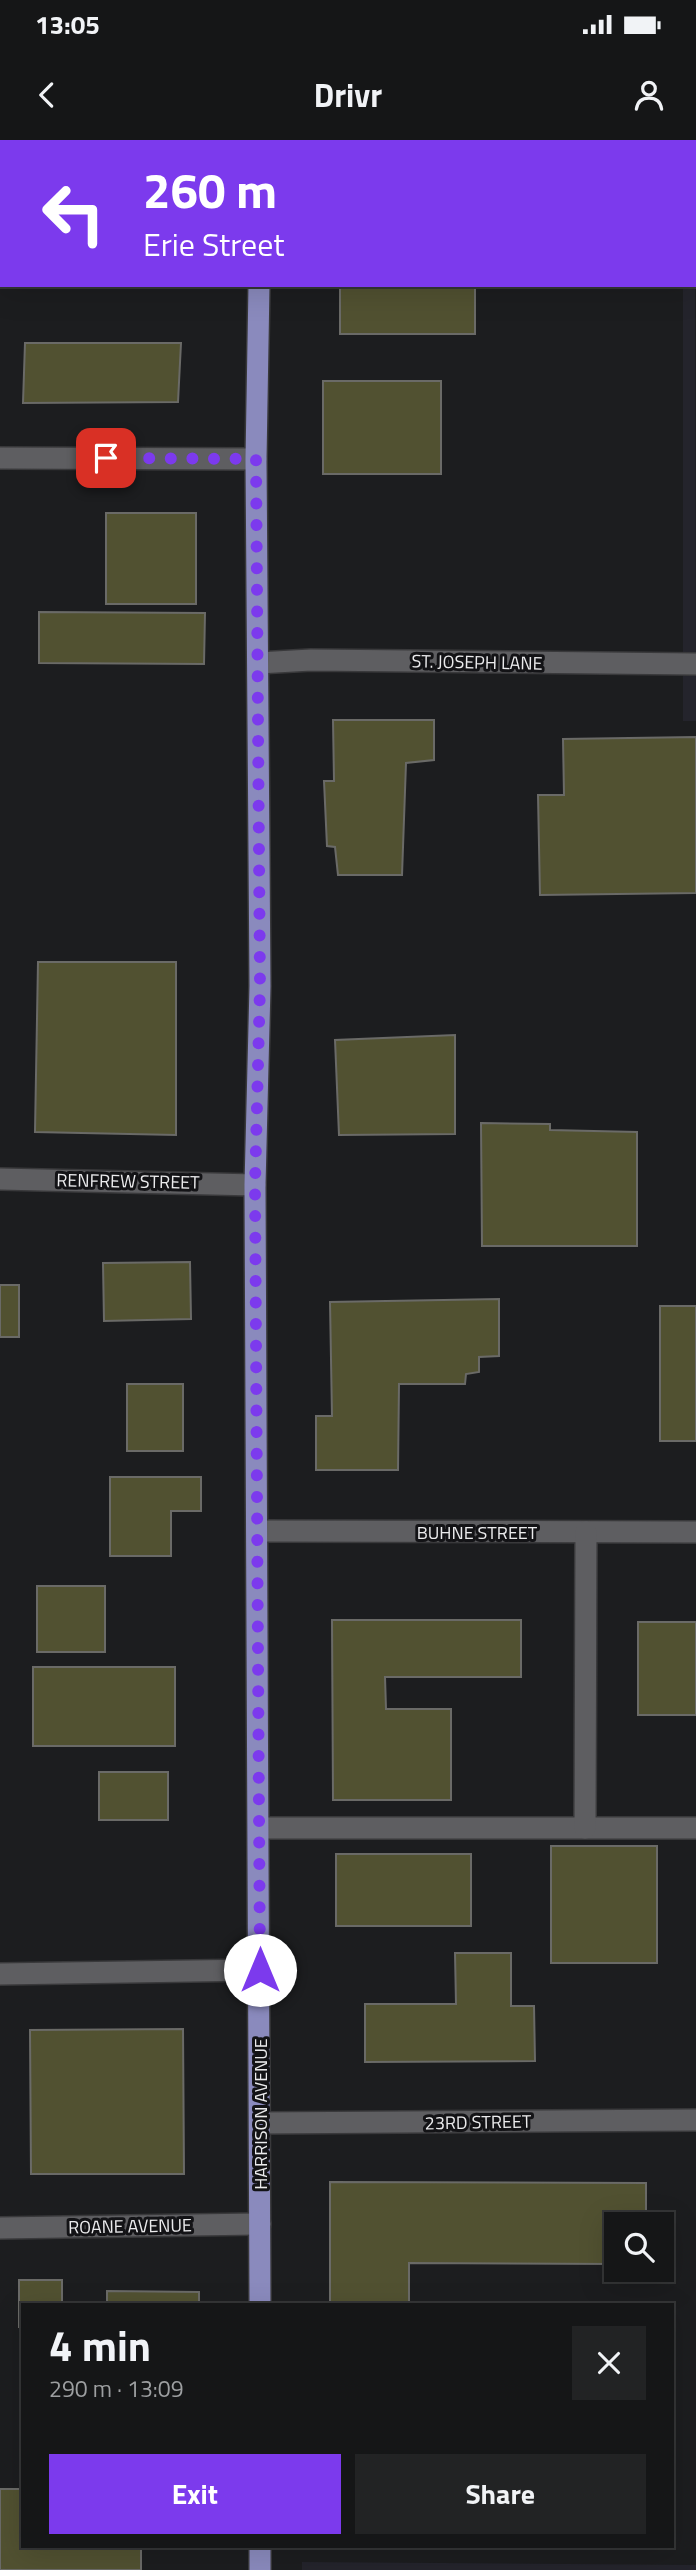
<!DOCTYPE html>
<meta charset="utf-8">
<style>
:root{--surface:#151617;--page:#222324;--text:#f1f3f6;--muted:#9d9fa1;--line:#343536;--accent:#7c3aed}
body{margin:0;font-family:"Titillium Web",sans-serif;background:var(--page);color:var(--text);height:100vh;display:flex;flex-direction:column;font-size:26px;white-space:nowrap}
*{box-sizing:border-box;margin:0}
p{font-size:23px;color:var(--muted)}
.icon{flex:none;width:38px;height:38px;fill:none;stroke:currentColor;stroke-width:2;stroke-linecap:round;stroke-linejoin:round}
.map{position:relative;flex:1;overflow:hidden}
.side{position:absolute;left:21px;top:2163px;width:653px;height:245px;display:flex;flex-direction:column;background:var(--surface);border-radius:0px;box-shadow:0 7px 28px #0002,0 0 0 2px var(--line)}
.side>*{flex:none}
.guide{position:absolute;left:0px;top:0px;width:696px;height:147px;box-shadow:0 7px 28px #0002,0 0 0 2px var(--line);background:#7c3aed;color:#fff;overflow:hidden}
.controls{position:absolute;left:604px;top:2072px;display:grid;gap:14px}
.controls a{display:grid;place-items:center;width:70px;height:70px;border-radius:0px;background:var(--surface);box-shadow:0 7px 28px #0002,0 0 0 2px var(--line);font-size:35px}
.pin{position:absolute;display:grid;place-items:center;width:60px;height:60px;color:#fff;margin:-30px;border-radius:14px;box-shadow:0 4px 10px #0006}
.me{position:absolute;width:77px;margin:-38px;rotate:0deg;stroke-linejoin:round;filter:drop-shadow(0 0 5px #0008)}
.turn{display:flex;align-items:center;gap:24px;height:147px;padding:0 28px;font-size:32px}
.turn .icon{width:91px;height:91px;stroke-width:2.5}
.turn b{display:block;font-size:49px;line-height:60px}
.round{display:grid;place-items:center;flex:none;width:74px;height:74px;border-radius:0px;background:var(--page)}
.summary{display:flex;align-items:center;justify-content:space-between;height:119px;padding:0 28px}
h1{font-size:42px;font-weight:700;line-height:52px}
.primary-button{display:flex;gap:14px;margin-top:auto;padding:14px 28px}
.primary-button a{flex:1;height:80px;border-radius:0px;background:var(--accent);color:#fff;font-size:28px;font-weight:700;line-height:80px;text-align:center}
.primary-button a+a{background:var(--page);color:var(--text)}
.status{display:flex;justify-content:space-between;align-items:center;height:49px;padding:0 35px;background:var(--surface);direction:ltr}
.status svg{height:19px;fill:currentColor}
header{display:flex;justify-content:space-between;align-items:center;height:91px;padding:0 28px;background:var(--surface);font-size:32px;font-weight:700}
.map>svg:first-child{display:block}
.built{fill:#24242c}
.building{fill:#515131;stroke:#6a6a67;stroke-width:2}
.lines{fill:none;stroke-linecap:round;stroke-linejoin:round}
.minor-casing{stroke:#39393b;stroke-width:24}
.major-casing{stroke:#39393b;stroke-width:24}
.minor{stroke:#5e5e61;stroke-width:21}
.major{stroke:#8a8abd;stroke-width:21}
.route{stroke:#7c3aed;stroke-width:12;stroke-dasharray:0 21.6}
.labels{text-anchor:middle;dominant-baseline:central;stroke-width:6;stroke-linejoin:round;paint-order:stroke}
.street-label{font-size:18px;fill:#ebebed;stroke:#131316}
</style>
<div class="status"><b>13:05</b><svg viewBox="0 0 49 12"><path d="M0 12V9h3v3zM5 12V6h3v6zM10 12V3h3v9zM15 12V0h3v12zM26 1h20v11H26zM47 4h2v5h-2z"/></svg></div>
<header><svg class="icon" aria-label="back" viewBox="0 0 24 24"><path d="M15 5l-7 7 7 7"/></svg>Drivr<svg class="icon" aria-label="person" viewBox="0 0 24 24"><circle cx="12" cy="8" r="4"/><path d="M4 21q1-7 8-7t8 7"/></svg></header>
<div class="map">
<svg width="696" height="2430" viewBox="0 0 696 2430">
<rect width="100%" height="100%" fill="#1c1d1f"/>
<!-- built -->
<g class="built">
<polygon points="695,3 696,581 683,581 683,145 695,145"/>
<polygon points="302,2422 696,2425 696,2430 302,2430"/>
</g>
<!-- building -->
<g class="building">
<rect x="320" y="0" width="75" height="2"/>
<rect x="497" y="0" width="143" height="2"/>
<rect x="340" y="145" width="135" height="49"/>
<polygon points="25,203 181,203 178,262 23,263"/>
<rect x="323" y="241" width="118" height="93"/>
<rect x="106" y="373" width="90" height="91"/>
<polygon points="39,472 205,473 204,524 39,523"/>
<polygon points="333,580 434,580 434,620 406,623 402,735 338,735 335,707 327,706 324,641 334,641"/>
<polygon points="696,597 696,753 540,755 538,655 564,655 563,599"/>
<polygon points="38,822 176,822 176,995 35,992"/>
<polygon points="455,895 455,994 339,995 335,900"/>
<polygon points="481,983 550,984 550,990 637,992 637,1106 482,1106"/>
<polygon points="190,1122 191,1179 104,1181 103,1123"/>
<rect x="0" y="1145" width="19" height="52"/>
<polygon points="499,1159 499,1216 479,1217 479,1232 466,1234 465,1244 399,1244 398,1330 316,1330 316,1276 332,1276 330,1162"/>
<rect x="660" y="1166" width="36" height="135"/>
<rect x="127" y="1244" width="56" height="67"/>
<polygon points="110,1337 201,1337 201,1371 171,1371 171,1416 110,1416"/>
<rect x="37" y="1446" width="68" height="66"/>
<polygon points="332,1480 521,1480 521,1537 385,1537 386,1569 451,1569 451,1660 333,1660"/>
<rect x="638" y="1482" width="58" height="93"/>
<rect x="33" y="1527" width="142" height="79"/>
<rect x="99" y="1632" width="69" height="48"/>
<rect x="551" y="1706" width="106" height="117"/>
<rect x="336" y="1714" width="135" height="72"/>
<polygon points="455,1813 511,1813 511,1866 534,1866 535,1921 365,1922 365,1864 456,1864"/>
<polygon points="183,1889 184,2034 31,2034 30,1890"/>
<polygon points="330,2042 646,2043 646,2084 616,2084 616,2124 409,2123 409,2165 330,2165"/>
<polygon points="19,2140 62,2140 62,2165 23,2165 23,2187 19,2187"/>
<polygon points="107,2151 199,2152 199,2165 107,2165"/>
<polygon points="0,2349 22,2349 23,2406 141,2406 141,2430 0,2430"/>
</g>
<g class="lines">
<defs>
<g id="minor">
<polyline points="0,318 256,319"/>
<polyline points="258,523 311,520 696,524"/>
<polyline points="0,1039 255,1045"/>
<polyline points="257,1391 696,1392"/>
<polyline points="259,1688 696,1688"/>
<polyline points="585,1688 586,1392"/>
<polyline points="0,1834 260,1830"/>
<polyline points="260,1983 696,1980"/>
<polyline points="0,2088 260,2084"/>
</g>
<g id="major">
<polyline points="262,2 262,0"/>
<polyline points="259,145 256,319 260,846 255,1045 260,2165"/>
<polyline points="260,2406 260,2430"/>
</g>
</defs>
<!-- minor casing -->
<use href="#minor" class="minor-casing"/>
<!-- major casing -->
<use href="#major" class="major-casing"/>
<!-- minor -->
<use href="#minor" class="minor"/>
<!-- major -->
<use href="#major" class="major"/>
</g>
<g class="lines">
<!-- route -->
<polyline class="route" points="106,318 256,319 260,846 255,1045 260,1830"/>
</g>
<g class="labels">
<!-- street labels -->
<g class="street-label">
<text transform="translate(477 522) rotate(1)">ST. JOSEPH LANE</text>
<text transform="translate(128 1041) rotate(1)">RENFREW STREET</text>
<text x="477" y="1392">BUHNE STREET</text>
<text transform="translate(260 1974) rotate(-90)">HARRISON AVENUE</text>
<text transform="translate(478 1982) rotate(-1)">23RD STREET</text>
<text transform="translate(130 2086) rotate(-1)">ROANE AVENUE</text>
</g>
</g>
</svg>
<div class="controls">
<a><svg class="icon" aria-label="search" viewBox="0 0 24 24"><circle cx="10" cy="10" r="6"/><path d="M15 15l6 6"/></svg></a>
</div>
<div class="pin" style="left:106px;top:318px;background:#d93025"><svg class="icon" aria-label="arrive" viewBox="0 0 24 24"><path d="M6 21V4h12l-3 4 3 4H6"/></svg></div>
<svg class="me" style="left:260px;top:1830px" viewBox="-20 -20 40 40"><circle r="19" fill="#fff"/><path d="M0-13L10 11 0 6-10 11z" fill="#7c3aed"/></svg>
<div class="guide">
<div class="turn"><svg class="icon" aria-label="left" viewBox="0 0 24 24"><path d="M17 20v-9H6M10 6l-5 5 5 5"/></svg><div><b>260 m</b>Erie Street</div></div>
</div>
<section class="side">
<div class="summary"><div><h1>4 min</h1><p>290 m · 13:09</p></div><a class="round"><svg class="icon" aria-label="close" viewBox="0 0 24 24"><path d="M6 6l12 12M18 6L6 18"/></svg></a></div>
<div class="primary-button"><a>Exit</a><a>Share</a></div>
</section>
</div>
